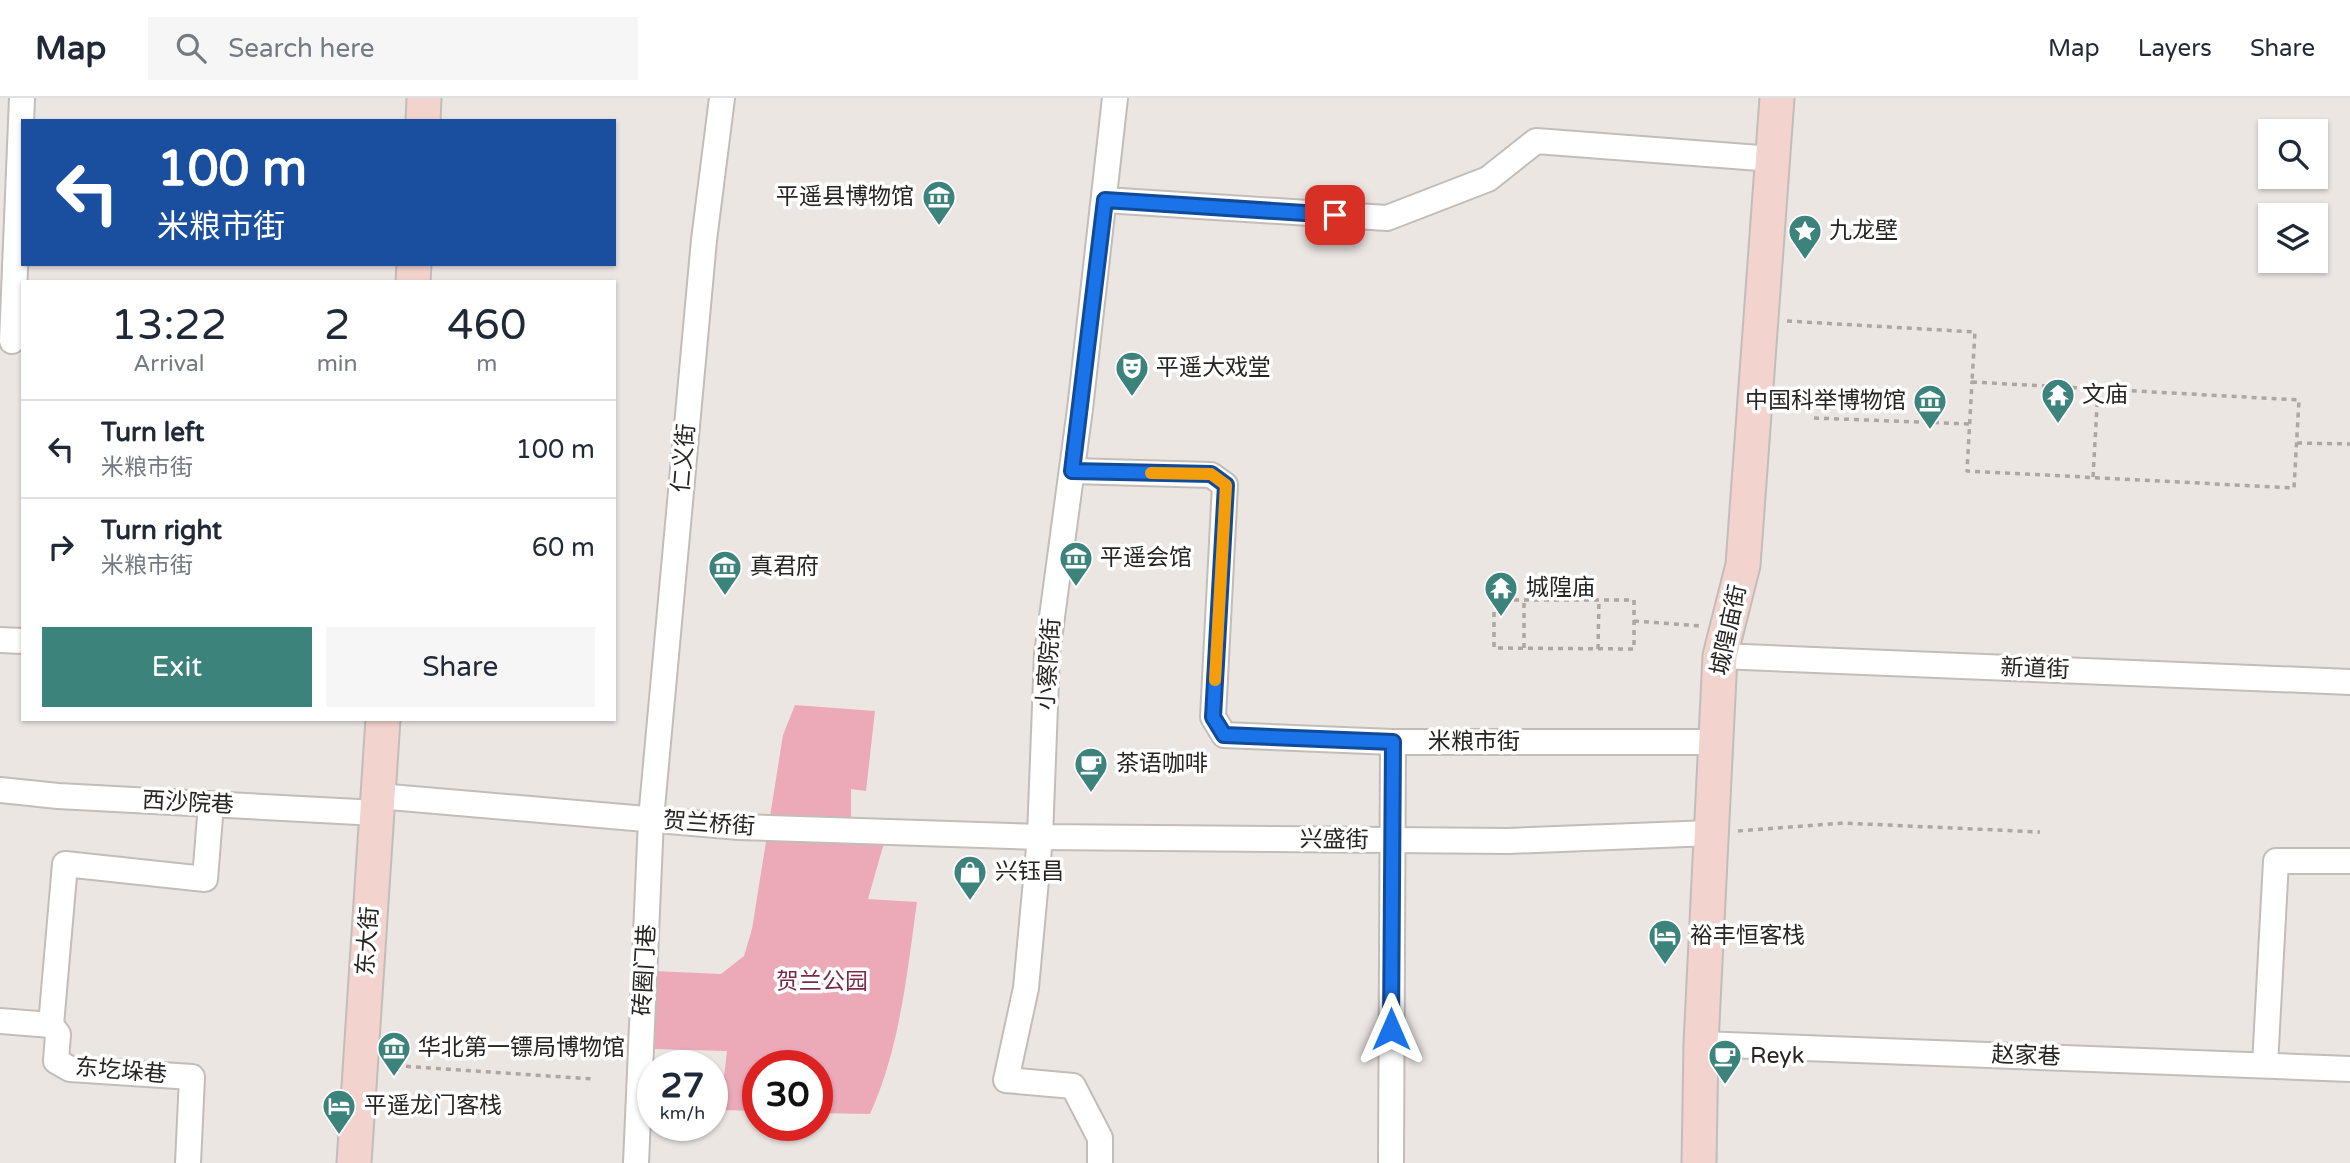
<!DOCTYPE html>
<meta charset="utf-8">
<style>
:root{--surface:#fff;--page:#f6f6f7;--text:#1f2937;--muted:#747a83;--line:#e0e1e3;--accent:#3c837c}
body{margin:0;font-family:"Varela Round","Noto Sans SC",sans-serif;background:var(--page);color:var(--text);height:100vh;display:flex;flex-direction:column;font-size:26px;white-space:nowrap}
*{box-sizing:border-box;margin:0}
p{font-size:23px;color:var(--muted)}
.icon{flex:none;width:38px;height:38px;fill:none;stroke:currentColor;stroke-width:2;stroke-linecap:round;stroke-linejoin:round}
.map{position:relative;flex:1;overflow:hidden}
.details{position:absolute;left:21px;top:182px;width:595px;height:441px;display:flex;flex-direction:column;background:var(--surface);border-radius:0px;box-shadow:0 2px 5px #0004}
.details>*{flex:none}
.guide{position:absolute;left:21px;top:21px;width:595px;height:147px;border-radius:0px;box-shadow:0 2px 5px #0004;background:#1a4fa0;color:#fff;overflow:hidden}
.tools{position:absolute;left:2258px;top:21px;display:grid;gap:14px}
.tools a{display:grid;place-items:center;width:70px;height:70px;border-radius:0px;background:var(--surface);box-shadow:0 2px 5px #0004;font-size:35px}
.speed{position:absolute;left:637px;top:952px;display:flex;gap:14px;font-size:35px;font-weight:700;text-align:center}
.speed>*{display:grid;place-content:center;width:91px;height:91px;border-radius:50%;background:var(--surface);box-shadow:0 2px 5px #0004;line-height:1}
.speed small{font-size:18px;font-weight:400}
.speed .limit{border:10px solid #d22;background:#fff;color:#111}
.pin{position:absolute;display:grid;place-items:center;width:60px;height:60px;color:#fff;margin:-30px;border-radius:14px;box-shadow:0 4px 10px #0006}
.me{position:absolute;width:77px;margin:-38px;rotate:0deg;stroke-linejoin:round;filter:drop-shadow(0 0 5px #0008)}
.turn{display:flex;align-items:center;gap:24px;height:147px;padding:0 21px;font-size:32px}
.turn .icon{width:91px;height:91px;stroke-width:2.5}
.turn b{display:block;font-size:49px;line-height:60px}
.eta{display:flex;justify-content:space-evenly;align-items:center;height:119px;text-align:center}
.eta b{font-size:42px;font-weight:600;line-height:49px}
.button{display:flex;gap:14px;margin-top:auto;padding:14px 21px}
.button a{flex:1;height:80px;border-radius:0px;background:var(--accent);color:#fff;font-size:28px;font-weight:600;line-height:80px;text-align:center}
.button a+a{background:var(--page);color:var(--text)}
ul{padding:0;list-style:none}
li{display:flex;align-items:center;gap:21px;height:98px;padding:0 21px;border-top:2px solid var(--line)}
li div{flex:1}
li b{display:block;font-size:26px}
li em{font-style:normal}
header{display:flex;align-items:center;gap:42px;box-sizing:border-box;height:98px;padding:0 35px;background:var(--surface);border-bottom:2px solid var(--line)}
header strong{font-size:33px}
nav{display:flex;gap:38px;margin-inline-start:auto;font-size:24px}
.search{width:490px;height:63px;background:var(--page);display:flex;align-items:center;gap:18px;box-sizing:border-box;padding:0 24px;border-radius:0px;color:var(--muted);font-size:26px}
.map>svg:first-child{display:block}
.green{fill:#ecaab9}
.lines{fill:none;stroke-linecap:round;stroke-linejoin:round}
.street-casing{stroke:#c2bdb9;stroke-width:28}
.secondary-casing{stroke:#c2bdb9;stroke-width:37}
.path{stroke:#aca7a4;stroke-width:3.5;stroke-dasharray:5 5;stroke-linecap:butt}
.street{stroke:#fff;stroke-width:24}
.secondary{stroke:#f3d3ce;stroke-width:33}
.route-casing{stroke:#114b97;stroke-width:18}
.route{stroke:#1a73e8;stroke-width:12}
.slow{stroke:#f59e0b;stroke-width:12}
.labels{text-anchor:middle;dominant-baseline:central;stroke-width:7;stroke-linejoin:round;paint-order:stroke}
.poi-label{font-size:23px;fill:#272523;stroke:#fff;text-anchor:start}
.street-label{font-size:23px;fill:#272523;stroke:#fff}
.park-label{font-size:23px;fill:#7c2a44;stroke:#fff}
</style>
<header>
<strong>Map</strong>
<div class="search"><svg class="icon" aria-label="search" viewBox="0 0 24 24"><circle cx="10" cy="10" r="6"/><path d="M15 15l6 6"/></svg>Search here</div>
<nav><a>Map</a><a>Layers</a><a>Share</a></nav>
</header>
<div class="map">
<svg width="2350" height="1065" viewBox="0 0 2350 1065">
<rect width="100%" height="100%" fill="#ece6e3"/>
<!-- green -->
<path class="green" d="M795 607 875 613 866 693 851 691V741L884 745 868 801 917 804C907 875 900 950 870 1016L817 1015V968H758V1013L720 1012 727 953 654 951V873L721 876 744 858 752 831 783 637Z"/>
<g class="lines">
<defs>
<g id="street">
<polyline points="1105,102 1387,120 1488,81 1536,43 1773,61"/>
<polyline points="12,243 22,0"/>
<polyline points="1072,373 1211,377 1225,387 1213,619 1224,637 1393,644 1714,644"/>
<polyline points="0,542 23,543"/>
<polyline points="1720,558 2350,584"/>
<polyline points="0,692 58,698 377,715"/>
<polyline points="378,698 739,729 1040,739 1508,743 1711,735"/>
<polyline points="0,923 51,927 58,936 56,963 70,971 192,979 188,1065"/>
<polyline points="51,927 65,766 205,781 211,706"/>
<polyline points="1701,946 2350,971"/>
<polyline points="2265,967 2276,763 2350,763"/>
<polyline points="636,1065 651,721 704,142 722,0"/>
<polyline points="1100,1065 1100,1040 1073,988 1006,982 1026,890 1040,739 1047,556 1080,311 1115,0"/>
<polyline points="1391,1065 1393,644"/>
</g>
<g id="secondary">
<polyline points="423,23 424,0"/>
<polyline points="413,184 414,166"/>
<polyline points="354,1065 383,621"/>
<polyline points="1699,1065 1701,946 1720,558 1743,467 1777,0"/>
</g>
</defs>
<!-- street casing -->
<use href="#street" class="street-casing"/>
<!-- secondary casing -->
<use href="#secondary" class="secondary-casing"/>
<!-- path -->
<g class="path">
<polyline points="1787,223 1975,234 1972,284"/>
<polygon points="1972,284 2299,302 2294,390 1967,373"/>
<polyline points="1814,320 1970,326"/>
<polyline points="2297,345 2350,346"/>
<polyline points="2093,379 2098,291"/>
<polygon points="1494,502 1634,502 1634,551 1494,550"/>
<polyline points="1634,523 1701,528"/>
<polyline points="1524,550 1524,502"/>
<polyline points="1598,551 1599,502"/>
<polyline points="1738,733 1843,725 2040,734"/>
<polyline points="386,967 593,981"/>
</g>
<!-- street -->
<use href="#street" class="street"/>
<!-- secondary -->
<use href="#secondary" class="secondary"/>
</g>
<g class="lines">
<defs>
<polyline id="route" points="1335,117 1105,102 1072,373 1211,376 1226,387 1213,619 1224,637 1393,644 1391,931"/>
</defs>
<!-- route casing -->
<use href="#route" class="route-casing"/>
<!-- route -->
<use href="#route" class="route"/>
<!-- slow -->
<polyline class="slow" points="1151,375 1211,376 1226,387 1215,582"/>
</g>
<!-- icons -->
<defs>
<symbol id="museum-pin" viewBox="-11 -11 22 30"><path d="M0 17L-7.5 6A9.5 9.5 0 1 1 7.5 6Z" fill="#3c837c" stroke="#fff"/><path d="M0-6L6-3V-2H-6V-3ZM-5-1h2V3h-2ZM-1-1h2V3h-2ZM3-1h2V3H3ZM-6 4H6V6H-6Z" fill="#fff"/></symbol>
<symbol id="sight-pin" viewBox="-11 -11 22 30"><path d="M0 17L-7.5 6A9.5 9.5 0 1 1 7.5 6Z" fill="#3c837c" stroke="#fff"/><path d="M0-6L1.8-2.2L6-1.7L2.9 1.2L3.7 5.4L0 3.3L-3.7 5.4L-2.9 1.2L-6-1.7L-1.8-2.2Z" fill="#fff"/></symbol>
<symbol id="theatre-pin" viewBox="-11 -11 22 30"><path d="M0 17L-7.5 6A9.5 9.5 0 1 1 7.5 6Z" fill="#3c837c" stroke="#fff"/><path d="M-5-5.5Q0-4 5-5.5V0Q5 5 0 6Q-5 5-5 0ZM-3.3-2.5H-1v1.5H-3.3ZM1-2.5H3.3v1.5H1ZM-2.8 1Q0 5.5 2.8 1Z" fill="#fff"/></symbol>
<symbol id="temple-pin" viewBox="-11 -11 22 30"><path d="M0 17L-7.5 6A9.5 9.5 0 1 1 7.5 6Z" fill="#3c837c" stroke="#fff"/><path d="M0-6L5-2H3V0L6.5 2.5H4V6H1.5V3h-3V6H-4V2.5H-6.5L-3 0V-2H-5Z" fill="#fff"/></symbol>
<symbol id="cafe-pin" viewBox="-11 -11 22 30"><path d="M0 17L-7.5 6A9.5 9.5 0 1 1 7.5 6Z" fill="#3c837c" stroke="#fff"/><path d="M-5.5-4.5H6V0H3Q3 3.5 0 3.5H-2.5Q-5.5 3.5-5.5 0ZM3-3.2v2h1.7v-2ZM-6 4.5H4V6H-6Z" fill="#fff"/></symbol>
<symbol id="shop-pin" viewBox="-11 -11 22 30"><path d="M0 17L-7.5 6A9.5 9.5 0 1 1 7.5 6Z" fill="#3c837c" stroke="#fff"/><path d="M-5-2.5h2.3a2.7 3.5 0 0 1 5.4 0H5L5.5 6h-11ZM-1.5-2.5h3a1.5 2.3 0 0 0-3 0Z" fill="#fff"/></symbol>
<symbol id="hotel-pin" viewBox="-11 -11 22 30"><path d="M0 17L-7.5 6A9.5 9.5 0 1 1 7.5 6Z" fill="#3c837c" stroke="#fff"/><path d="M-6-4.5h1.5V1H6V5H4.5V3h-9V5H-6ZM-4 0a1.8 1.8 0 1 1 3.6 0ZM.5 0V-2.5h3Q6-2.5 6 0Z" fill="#fff"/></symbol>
</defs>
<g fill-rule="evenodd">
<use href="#museum-pin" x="920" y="80" width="38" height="52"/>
<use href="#sight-pin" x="1786" y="114" width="38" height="52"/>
<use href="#theatre-pin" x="1113" y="251" width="38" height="52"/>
<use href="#temple-pin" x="2039" y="278" width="38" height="52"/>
<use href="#museum-pin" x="1911" y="284" width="38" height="52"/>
<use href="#museum-pin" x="1057" y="441" width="38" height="52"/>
<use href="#museum-pin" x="706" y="450" width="38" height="52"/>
<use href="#temple-pin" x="1482" y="471" width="38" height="52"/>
<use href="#cafe-pin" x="1072" y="647" width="38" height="52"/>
<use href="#shop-pin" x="951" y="755" width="38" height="52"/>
<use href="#hotel-pin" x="1646" y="819" width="38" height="52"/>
<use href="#museum-pin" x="375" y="931" width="38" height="52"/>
<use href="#cafe-pin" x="1706" y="939" width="38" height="52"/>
<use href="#hotel-pin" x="320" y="989" width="38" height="52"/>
</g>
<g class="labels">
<!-- poi labels -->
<g class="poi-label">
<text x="914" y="99" text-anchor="end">平遥县博物馆</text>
<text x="1829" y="133">九龙壁</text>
<text x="1156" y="270">平遥大戏堂</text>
<text x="2082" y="297">文庙</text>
<text x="1906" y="303" text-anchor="end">中国科举博物馆</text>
<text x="1100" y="460">平遥会馆</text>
<text x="750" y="469">真君府</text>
<text x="1526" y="490">城隍庙</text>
<text x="1116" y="666">茶语咖啡</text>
<text x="995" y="774">兴钰昌</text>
<text x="1690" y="838">裕丰恒客栈</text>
<text x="418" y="950">华北第一镖局博物馆</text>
<text x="1750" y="958">Reyk</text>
<text x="364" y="1008">平遥龙门客栈</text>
</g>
<!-- street labels -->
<g class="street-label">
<text transform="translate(684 360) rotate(-85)">仁义街</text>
<text transform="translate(1729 532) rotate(-78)">城隍庙街</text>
<text transform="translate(1049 566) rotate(-86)">小察院街</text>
<text transform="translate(2035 571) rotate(2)">新道街</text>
<text x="1474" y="644">米粮市街</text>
<text transform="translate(188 705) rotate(3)">西沙院巷</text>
<text transform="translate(709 726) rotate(4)">贺兰桥街</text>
<text transform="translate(1334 742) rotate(1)">兴盛街</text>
<text transform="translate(368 843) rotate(-86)">东大街</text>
<text transform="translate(645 872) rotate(-87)">砖圈门巷</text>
<text transform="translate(2026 958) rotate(2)">赵家巷</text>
<text transform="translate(121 973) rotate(5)">东圪垛巷</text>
</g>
<!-- park labels -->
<g class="park-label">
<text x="822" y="884">贺兰公园</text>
</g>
</g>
</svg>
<div class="tools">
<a><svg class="icon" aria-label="search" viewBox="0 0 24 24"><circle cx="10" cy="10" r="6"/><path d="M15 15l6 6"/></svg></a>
<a><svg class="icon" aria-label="layers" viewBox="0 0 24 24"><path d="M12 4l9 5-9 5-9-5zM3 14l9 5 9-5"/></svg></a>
</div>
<div class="speed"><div>27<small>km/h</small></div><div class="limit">30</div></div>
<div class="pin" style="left:1335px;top:117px;background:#d93025"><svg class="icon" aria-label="arrive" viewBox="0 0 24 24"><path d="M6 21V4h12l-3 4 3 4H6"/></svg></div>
<svg class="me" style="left:1391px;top:931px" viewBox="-20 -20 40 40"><path d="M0-17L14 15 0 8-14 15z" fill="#1a73e8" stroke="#fff" stroke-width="4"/></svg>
<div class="guide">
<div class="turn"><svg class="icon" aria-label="left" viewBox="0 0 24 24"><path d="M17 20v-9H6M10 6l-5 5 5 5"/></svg><div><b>100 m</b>米粮市街</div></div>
</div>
<section class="details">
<div class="eta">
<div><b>13:22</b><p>Arrival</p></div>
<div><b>2</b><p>min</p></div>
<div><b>460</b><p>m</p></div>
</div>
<ul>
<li><svg class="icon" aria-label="left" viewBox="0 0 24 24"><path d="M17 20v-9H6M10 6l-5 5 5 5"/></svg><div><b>Turn left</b><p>米粮市街</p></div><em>100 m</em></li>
<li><svg class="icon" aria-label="right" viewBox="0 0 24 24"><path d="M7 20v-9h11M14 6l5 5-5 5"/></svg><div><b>Turn right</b><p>米粮市街</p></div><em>60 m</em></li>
</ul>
<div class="button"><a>Exit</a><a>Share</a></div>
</section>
</div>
